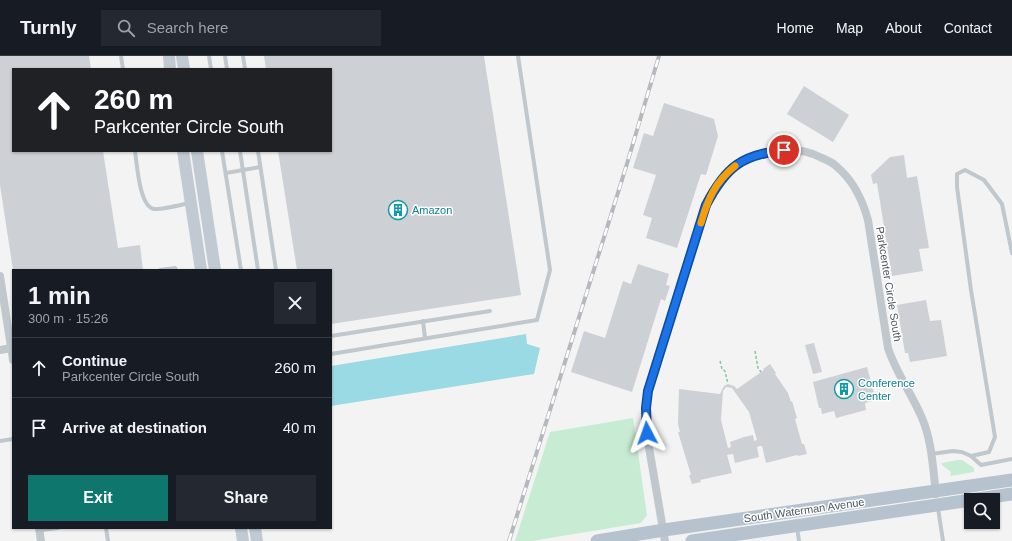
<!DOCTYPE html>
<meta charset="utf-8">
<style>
:root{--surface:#171b24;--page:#242831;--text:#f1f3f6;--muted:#9ea1a6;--line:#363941;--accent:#0f766e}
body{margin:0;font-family:Helvetica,sans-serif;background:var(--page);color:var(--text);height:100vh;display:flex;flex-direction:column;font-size:15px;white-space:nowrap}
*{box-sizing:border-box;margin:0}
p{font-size:13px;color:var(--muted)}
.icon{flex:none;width:22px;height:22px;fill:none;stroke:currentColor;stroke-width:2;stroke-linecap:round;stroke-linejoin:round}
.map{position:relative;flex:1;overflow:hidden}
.drawer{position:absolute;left:12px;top:213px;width:320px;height:260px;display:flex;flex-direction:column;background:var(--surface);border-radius:0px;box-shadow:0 1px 3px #0004}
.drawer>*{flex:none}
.hud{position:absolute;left:12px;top:12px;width:320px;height:84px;border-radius:0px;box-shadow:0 1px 3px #0004;background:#202124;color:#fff;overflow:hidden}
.controls{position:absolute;left:964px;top:437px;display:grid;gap:8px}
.controls a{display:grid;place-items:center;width:36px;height:36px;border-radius:0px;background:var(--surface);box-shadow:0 1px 3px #0004;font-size:20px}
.pin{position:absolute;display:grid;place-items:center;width:34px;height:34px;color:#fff;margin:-17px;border:2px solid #fff;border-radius:50%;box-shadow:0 1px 4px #0007}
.me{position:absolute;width:44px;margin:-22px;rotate:356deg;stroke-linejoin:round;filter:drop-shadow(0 0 3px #0008)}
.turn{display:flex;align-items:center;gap:14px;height:84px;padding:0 16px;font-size:18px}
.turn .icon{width:52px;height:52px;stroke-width:2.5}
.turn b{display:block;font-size:28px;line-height:34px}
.round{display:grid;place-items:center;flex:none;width:42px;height:42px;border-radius:0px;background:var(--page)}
.summary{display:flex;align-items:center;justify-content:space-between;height:68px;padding:0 16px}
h1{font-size:24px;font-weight:700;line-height:30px}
.cta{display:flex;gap:8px;margin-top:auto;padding:8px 16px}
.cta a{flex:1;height:46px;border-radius:0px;background:var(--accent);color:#fff;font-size:16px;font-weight:700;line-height:46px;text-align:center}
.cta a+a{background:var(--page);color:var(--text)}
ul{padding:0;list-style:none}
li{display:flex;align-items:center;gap:12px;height:60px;padding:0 16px;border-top:1px solid var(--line)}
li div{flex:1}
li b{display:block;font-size:15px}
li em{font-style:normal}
header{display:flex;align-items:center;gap:24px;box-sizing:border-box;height:56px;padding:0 20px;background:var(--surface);border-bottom:1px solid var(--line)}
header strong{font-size:19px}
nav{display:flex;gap:22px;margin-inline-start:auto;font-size:14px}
.search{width:280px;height:36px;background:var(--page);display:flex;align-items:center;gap:10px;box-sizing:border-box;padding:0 14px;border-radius:0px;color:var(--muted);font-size:15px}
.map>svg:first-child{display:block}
.green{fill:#c7ecd3}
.water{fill:#99dae4}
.building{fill:#cdd0d4;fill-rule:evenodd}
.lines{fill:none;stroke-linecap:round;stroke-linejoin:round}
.path{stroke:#82c7a0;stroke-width:1.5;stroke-dasharray:3 2;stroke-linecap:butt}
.service{stroke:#c0c7cd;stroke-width:4}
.minor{stroke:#c0c7cd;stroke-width:8}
.secondary{stroke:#c1cad2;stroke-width:12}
.primary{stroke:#b6c3ce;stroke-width:13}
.rail-casing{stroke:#b5b8bc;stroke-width:4}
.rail{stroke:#fff;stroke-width:2.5;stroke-dasharray:8;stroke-linecap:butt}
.route-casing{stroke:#114b97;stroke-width:10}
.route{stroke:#1a73e8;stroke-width:7}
.slow{stroke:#f59e0b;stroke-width:7}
.labels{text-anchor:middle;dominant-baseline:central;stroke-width:3;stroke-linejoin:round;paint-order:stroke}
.culture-label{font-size:11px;fill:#0d838f;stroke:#fff;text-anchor:start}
.street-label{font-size:11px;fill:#4c575e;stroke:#fff}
</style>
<header>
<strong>Turnly</strong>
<div class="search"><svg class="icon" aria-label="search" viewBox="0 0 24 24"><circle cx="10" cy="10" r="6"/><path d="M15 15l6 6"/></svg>Search here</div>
<nav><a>Home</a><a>Map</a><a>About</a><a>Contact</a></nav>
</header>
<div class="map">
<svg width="1012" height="485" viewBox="0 0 1012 485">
<rect width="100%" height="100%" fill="#f4f3f3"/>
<!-- green -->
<g class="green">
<polygon points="633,362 647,459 641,467 532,485 515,485 550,376"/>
<polygon points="957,404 962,404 974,412 974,416 950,420 951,416 941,408 942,407"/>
</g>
<!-- water -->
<polygon class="water" points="526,278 527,288 540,292 534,318 331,350 331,310"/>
<!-- building -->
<g class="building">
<polygon points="0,0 89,0 91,13 13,13 13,95 103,95 118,192 140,189 143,214 13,214 0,129"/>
<polygon points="264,0 484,0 521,239 331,268 331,214 297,214 278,95 331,95 331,13 266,13"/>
<polygon points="804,30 849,59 833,86 787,58"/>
<polygon points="664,47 714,63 718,80 706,119 701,118 677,192 646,182 652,162 643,159 656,119 633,112 644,77 653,80"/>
<polygon points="904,99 907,122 917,120 929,192 919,193 923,215 892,220 877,127 873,128 871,119 890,101"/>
<polygon points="638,208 669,218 666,229 670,230 665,245 661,243 632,336 571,316 584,275 605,282 623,225 631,228"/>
<polygon points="926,244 930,265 941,264 947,300 910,306 908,297 905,297 897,249"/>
<polygon points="814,287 822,316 813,318 805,289"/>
<path d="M770 308 776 317 775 318 788 337 791 346 792 345 797 362 795 363 802 388H804L807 398 798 400 797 399 766 407 762 390H760L757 391 759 401 735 407 733 398 727 399 732 417 700 424 701 426 692 428 689 419H691L678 376H680L678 368 679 333 720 338 724 330 728 328 734 330 737 333 764 314 763 313ZM726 331 732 332 749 356 757 384 754 385 753 379 744 381 730 386 731 391 728 392 721 364 723 335Z"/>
<polygon points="867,311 876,344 865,347 866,354 836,362 834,355 822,358 821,352 819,352 813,326"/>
</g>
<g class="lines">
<!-- path -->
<g class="path">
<polyline points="755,295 758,312 761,316"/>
<polyline points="720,305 722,313 725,315 728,328"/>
</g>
<!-- service -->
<g class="service">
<polyline points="121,0 123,13"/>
<polyline points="209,0 211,13"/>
<polyline points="225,0 227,13"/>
<polyline points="243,0 245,13"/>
<path d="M135 95C137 107 139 150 154 153 161 154 180 149 189 147"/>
<polyline points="222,95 241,214"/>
<polyline points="240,95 258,214"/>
<polyline points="258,95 276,214"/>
<polyline points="226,117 260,111"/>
<polyline points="160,214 175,212 176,214"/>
<polyline points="423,265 425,282"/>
<polyline points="331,280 490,255"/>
<polyline points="331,298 537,264 550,214 518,0"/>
<polyline points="0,385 13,383"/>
<polyline points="931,398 953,395 962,396 971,400 989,396 995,381 971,234 957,131 957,118 965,114 984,124 1002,148 1012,197"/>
<polyline points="971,400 981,409 1012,403"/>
<polyline points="938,452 943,485"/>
<polyline points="797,471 799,485"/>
<polyline points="106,472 108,485"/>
<polyline points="40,474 58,472"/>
</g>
<!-- minor -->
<g class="minor">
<polyline points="0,220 13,304"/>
<polyline points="0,294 11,292"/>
<polyline points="39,472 41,485"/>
<path d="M665 485 645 368 646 352 648 335 707 149C712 139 717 126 725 118 750 94 791 86 822 102 827 104 832 106 836 110 853 124 862 142 868 164L888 292C896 317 912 338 922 362 932 385 933 413 936 438"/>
</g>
<!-- secondary -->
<g class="secondary">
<polyline points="169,0 170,13"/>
<polyline points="182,0 184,13"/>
<polyline points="183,95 201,214"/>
<polyline points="197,95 215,214"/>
<polyline points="241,472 243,485"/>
<polyline points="255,472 257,485"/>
</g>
<!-- primary -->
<g class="primary">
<polyline points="597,485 664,474 1012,424"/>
<polyline points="692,485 1012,438"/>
</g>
<defs>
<polyline id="rail" points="509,485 626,111 659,0"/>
</defs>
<!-- rail casing -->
<use href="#rail" class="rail-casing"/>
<!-- rail -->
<use href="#rail" class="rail"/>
</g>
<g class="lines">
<defs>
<path id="route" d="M647 377 646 352 648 335 706 149C726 111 741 99 784 94"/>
</defs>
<!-- route casing -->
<use href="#route" class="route-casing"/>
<!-- route -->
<use href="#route" class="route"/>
<!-- slow -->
<path class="slow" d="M701 167C708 143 715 126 735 110"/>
</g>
<!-- icons -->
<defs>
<symbol id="building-ring" viewBox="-11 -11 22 22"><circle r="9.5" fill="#fff" stroke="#0f9aa8" stroke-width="1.5"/><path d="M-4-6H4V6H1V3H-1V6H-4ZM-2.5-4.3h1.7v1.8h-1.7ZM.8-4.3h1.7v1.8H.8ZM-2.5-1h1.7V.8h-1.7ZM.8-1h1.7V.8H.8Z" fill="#0f9aa8"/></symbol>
</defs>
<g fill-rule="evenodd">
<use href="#building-ring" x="387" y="143" width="22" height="22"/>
<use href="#building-ring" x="833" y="322" width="22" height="22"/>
</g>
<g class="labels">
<!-- culture labels -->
<g class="culture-label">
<text x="412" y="154">Amazon</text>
<text x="858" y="327">Conference<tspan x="858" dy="13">Center</tspan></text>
</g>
<!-- street labels -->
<g class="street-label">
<text transform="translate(889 228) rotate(81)">Parkcenter Circle South</text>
<text transform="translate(804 454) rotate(-8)">South Waterman Avenue</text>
</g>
</g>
</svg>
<div class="controls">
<a><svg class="icon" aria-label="search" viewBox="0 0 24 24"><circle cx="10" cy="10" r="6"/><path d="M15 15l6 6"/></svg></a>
</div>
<div class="pin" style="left:784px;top:94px;background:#d93025"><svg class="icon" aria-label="arrive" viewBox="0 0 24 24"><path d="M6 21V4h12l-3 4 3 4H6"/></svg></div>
<svg class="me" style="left:647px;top:377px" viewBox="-20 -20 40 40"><path d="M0-17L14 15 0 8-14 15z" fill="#1a73e8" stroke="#fff" stroke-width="4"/></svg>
<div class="hud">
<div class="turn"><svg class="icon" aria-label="ahead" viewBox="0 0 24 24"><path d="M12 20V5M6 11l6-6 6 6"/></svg><div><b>260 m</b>Parkcenter Circle South</div></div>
</div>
<section class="drawer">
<div class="summary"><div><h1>1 min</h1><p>300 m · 15:26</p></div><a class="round"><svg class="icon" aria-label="close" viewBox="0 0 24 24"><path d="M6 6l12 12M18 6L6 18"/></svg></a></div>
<ul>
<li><svg class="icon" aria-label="ahead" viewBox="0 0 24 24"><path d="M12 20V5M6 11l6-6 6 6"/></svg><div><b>Continue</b><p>Parkcenter Circle South</p></div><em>260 m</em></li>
<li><svg class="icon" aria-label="arrive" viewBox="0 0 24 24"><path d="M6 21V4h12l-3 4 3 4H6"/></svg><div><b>Arrive at destination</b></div><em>40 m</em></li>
</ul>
<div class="cta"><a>Exit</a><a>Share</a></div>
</section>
</div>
